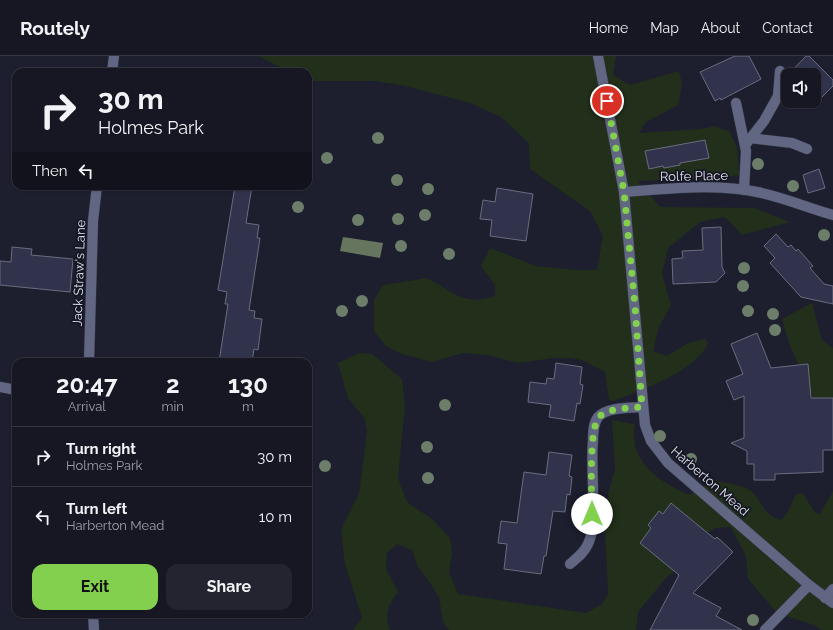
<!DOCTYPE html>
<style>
:root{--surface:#161722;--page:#23242f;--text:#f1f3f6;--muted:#9e9fa5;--line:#353640;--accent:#83d04e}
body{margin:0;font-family:Raleway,sans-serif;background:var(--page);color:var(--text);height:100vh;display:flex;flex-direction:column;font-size:15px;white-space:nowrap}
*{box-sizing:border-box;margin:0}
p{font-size:13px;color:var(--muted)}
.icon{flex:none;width:22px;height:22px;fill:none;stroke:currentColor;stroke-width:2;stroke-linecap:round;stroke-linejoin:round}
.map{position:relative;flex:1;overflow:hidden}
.sheet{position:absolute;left:12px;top:302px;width:300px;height:260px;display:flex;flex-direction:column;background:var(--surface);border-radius:12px;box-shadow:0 1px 3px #0004,0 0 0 1px var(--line)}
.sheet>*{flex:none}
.hud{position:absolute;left:12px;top:12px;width:300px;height:122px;border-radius:12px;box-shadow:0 1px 3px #0004,0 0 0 1px var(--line);background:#161722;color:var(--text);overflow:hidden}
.tools{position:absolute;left:781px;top:12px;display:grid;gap:8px}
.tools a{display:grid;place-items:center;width:40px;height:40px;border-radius:8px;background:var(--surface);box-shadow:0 1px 3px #0004,0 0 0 1px var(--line);font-size:20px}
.pin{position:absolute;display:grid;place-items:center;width:34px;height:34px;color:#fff;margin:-17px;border:2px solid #fff;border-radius:50%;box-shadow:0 1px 4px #0007}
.me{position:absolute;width:44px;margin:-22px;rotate:0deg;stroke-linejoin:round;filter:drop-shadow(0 0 3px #0008)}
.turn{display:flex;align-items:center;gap:14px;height:84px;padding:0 20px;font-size:18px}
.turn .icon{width:52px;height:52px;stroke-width:2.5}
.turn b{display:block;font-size:28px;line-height:34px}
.then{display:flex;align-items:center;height:38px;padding:0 20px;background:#0003;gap:8px;font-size:15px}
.eta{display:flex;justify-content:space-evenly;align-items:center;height:68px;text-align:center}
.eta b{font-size:24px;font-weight:700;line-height:28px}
.button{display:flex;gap:8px;margin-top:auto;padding:8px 20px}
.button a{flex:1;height:46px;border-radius:12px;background:var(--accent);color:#111;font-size:16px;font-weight:700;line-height:46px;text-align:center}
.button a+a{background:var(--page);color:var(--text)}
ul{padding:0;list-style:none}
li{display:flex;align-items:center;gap:12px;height:60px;padding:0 20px;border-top:1px solid var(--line)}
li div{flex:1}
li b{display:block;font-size:15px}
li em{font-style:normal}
header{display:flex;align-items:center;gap:24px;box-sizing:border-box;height:56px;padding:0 20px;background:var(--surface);border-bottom:1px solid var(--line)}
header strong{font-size:19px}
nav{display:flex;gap:22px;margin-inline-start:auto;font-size:14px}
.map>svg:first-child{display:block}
.green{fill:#222f1a}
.water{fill:#66755d}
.building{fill:#30334b;stroke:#6a6d7f}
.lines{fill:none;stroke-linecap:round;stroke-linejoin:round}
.minor-casing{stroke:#383a48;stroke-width:11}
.minor{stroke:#616683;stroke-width:10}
.tree{fill:#6c7e6a}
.route{stroke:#83d04e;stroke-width:7;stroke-dasharray:0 12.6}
.labels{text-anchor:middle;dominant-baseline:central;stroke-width:3.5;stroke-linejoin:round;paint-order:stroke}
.street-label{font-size:13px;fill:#dee0ea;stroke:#141624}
</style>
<header>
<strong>Routely</strong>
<nav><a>Home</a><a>Map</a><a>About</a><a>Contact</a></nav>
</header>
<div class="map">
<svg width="833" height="574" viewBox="0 0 833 574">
<rect width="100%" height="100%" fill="#1d1f2e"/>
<!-- green -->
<g class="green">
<path d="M259 0H616L613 19 630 29 679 15 682 28 678 49 646 66 639 77 701 73 715 70 730 76 737 91 739 119 719 122 638 125 660 151 755 152 790 166 742 179 725 161 700 166 668 192 662 218 671 249 659 271 653 295 667 300 688 287 705 283 708 287C697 315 641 334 614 345L609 344 605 316 582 304 570 302H553L519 307 487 299 463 297 432 306 402 298 386 290 374 275V244L383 229 427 222C452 235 465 251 495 240V229L481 210 490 192 536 210 577 214H597L603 180 590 155 530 113 529 87 501 61 470 47 406 30 375 25H308V16H289Z"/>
<polygon points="812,247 822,284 833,292 833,352 814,343 790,290 782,263"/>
<path d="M359 297 372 298 402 323 405 349 398 422 407 446 432 463 450 482 452 497 449 516 458 538 586 557 602 548 608 538 604 454 615 413 612 364 634 368C634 375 634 383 635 390 643 416 666 428 689 439L714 424C725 427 738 428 748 433 763 442 760 459 781 464L788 456 796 438 803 437 815 457 820 458 833 435V574H822L814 569 777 557 748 523 746 500 731 471 715 472 699 483 680 510 665 523 638 556 636 574H449L443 566 439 541 428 524 418 511 412 494 397 488 387 497 386 513 398 536C388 548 384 559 390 574H353L362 562 345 508 341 473 359 438 367 376 365 363 348 342 338 307Z"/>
</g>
<!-- water -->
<polygon class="water" points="343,181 383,187 380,202 340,195"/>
<!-- building -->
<g class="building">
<polygon points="735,0 749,0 761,23 721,44 720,42 715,45 700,16"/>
<polygon points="806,0 809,0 833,24 833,30 814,49 810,45 814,45 814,19 788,19 788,24 786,22 786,21"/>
<polygon points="705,84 709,102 680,107 680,109 664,112 663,110 649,113 645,95"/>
<polygon points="819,113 825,132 808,137 803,119"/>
<polygon points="235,130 252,130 246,167 259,169 257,182 260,182 249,254 255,255 254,262 262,263 258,294 254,293 252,306 219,306 228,248 225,248 227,236 218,234"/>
<polygon points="497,132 533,138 526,185 490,180 492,164 480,163 483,144 495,146"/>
<polygon points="721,171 722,211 725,217 716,226 673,228 672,203 683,202 682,195 703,194 702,172"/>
<polygon points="776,178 788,191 791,189 796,195 798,193 813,210 810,212 824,228 833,230 833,248 801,241 770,207 775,202 764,190"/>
<polygon points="12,191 32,193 31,199 73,203 70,236 0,229 0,205 11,206"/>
<polygon points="757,277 771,312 808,308 811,342 833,342 833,394 823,394 823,416 775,418 775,424 754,424 754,408 747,408 747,395 731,387 744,382 744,340 734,344 726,325 743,318 731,288"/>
<polygon points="556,307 582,311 580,328 583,329 580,348 577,347 574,365 549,361 551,349 528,346 530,326 546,328 547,322 554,323"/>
<polygon points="549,396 572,399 569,420 572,421 570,439 567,438 565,456 553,455 546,500 544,500 541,518 504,513 507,488 498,487 501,465 517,467 524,416 546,419"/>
<polygon points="671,447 715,483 717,481 733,496 693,537 721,552 716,560 742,574 650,574 679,519 640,487 651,472 648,469 659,455 663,458"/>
</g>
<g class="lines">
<defs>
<g id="minor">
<polyline points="598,0 624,136 645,369 651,385 668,407 809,529 833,547"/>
<polyline points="112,16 114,0"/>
<polyline points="736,47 746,95 744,134"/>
<polyline points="750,82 792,87 807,93"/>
<polyline points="746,88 764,65 778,40 780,15"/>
<path d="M624 136C669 133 713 127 757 136 783 141 808 152 833 159"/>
<polyline points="89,306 93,165 97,130"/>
<polyline points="0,331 16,334"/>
<path d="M570 508C577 502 584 497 588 488 598 470 590 409 593 385 593 377 593 368 598 361 607 351 629 352 642 351"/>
<polyline points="825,542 833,533"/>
<polyline points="93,558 94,574"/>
<polyline points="765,574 809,529"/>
</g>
</defs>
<!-- minor casing -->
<use href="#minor" class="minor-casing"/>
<!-- minor -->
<use href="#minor" class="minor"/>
</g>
<!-- trees -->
<g class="tree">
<circle cx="378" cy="82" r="6"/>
<circle cx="327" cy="102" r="6"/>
<circle cx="758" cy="108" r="6"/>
<circle cx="397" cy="124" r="6"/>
<circle cx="793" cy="130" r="6"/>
<circle cx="428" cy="133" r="6"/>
<circle cx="298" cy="151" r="6"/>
<circle cx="425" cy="159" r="6"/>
<circle cx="398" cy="163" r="6"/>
<circle cx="358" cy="164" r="6"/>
<circle cx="824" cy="179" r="6"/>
<circle cx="401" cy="190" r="6"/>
<circle cx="449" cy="198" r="6"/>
<circle cx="744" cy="212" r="6"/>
<circle cx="743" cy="230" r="6"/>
<circle cx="362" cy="245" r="6"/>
<circle cx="342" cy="255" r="6"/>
<circle cx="748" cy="255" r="6"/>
<circle cx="773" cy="258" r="6"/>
<circle cx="775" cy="274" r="6"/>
<circle cx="445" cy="349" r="6"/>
<circle cx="660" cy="380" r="6"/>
<circle cx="427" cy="391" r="6"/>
<circle cx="691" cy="403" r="6"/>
<circle cx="325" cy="410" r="6"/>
<circle cx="428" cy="422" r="6"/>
<circle cx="753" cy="564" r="6"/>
</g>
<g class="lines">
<!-- route -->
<path class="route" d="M592 458C592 440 588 369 600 360 611 352 628 352 642 351L635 250 624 136 607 45"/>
</g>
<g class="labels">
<!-- street labels -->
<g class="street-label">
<text transform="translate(694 120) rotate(-1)">Rolfe Place</text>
<text transform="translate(79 217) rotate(-88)">Jack Straw's Lane</text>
<text transform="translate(710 425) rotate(41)">Harberton Mead</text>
</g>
</g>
</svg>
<div class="tools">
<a><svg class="icon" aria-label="sound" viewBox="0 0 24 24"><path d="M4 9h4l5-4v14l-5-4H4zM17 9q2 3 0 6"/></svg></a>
</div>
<div class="pin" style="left:607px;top:45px;background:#d93025"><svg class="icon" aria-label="arrive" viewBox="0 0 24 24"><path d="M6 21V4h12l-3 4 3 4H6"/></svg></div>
<svg class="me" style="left:592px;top:458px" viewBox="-20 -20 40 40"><circle r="19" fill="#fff"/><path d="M0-13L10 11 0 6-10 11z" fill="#83d04e"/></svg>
<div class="hud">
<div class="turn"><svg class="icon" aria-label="right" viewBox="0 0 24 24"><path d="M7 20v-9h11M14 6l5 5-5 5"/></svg><div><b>30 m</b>Holmes Park</div></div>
<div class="then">Then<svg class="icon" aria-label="left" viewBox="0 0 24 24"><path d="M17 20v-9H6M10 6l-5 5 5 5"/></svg></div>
</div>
<section class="sheet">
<div class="eta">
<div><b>20:47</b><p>Arrival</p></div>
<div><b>2</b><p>min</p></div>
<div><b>130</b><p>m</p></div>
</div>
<ul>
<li><svg class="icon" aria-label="right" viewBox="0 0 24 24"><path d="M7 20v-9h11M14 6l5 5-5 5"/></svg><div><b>Turn right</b><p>Holmes Park</p></div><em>30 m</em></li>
<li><svg class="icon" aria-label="left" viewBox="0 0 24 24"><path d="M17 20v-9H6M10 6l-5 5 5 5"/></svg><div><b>Turn left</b><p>Harberton Mead</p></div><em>10 m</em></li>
</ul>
<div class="button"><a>Exit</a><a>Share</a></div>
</section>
</div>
